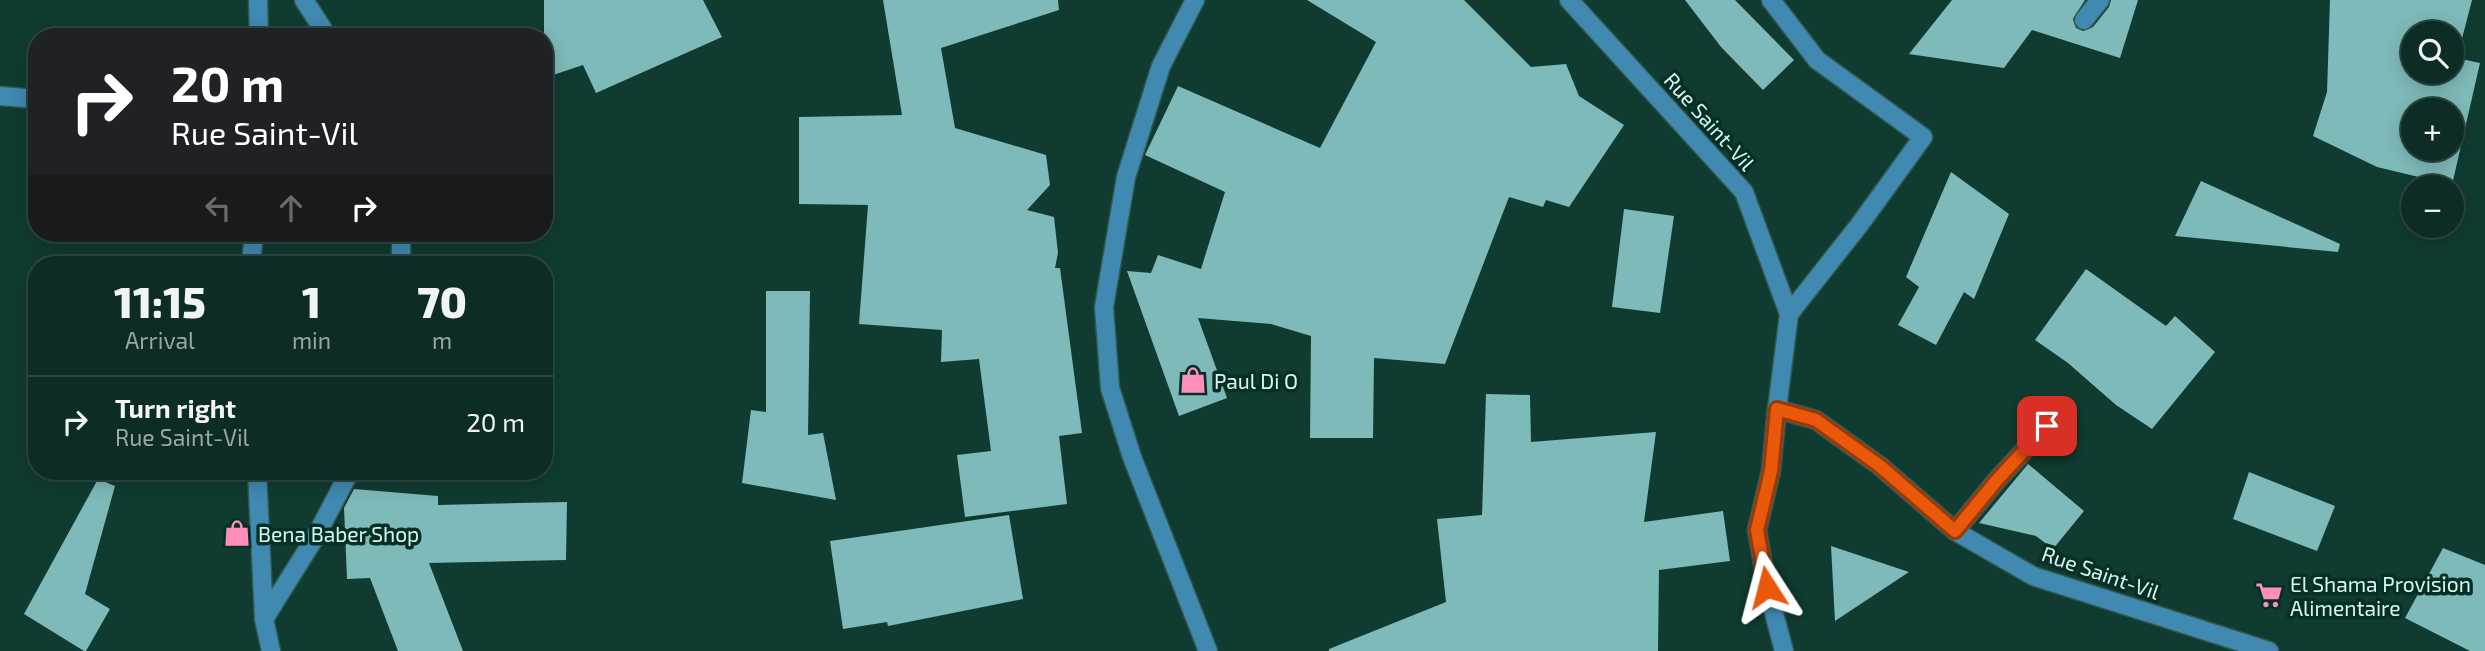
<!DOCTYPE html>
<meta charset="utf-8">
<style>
:root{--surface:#0c2c25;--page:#1a3832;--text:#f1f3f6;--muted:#9aa7a7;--line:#2c4842}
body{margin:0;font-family:"Exo 2",sans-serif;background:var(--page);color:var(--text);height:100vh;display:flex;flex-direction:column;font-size:26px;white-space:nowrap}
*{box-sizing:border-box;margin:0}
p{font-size:23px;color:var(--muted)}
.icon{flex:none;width:38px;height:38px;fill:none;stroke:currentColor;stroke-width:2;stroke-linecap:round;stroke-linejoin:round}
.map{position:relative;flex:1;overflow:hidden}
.side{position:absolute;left:28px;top:256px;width:525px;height:224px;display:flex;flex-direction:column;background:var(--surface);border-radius:28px;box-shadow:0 4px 18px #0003,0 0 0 2px var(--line)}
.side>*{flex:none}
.banner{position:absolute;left:28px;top:28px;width:525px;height:214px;border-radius:28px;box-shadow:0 4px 18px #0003,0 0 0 2px var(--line);background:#202124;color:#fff;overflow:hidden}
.buttons{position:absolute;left:2401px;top:21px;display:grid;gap:14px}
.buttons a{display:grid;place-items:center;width:63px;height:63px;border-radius:50%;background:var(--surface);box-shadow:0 4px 18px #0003,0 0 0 2px var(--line);font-size:35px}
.pin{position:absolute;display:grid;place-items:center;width:60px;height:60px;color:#fff;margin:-30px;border-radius:14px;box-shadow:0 4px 10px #0006}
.me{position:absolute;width:77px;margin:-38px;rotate:351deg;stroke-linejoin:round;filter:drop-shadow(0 0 5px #0008)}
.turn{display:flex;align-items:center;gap:24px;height:147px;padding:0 28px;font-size:32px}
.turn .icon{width:91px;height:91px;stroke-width:2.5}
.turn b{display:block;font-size:49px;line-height:60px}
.lanes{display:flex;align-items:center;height:66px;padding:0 28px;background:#0003;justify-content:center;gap:35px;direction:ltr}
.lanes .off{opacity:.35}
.eta{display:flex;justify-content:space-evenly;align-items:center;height:119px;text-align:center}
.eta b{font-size:42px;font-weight:800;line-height:49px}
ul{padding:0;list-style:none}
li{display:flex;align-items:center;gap:21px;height:91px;padding:0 28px;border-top:2px solid var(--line)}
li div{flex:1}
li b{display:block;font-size:26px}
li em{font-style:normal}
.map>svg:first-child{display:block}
.building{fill:#7ebab9;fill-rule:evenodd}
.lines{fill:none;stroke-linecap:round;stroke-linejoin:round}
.minor-casing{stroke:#30594f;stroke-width:21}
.minor{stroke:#4089b1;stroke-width:18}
.route-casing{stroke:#983908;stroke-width:18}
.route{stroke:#ea580c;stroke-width:12}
.labels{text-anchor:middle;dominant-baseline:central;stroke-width:7;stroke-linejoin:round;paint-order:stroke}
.street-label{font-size:21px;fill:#daf5ed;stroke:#043027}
.poi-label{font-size:21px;fill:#daf5ed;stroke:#043027;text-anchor:start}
</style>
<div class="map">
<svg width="2485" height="651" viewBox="0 0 2485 651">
<rect width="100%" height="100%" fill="#103b31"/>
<!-- building -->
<g class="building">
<polygon points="544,0 703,0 722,37 596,93 583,65 544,78"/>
<polygon points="883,0 1058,0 1059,10 941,48 955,128 1046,155 1050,185 1027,210 1054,217 1058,253 1055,268 1060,268 1082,433 1059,436 1067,504 965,517 957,455 991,451 979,359 941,362 942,330 859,324 868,205 799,204 799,117 902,115"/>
<polygon points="1307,0 1464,0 1531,67 1566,64 1579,96 1624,125 1569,207 1546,200 1543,207 1509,197 1445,364 1374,358 1373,438 1310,438 1311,336 1271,324 1198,318 1227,398 1179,416 1127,271 1151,273 1158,255 1201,269 1225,192 1145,155 1178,86 1320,148 1376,42"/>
<polygon points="1685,0 1735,0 1794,60 1763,90 1721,47"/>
<polygon points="1952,0 2085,0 2073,19 2076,28 2083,31 2093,27 2109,7 2111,0 2138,0 2120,58 2032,30 2004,68 1909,54"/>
<path d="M2330 0H2472L2457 58 2480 63 2452 185 2377 167 2313 136 2327 92ZM2413 33H2452V72H2413ZM2413 110H2452V149H2413Z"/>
<polygon points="1951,172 2009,214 1974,299 1964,292 1936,345 1898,325 1919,287 1906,277"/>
<polygon points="2201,181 2340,244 2338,252 2175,236"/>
<polygon points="1624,209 1674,216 1660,313 1612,307"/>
<polygon points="2086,269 2166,326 2175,316 2215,352 2152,429 2116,405 2068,363 2035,340"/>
<polygon points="766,291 810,291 808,435 823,433 836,500 742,483 751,410 766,412"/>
<polygon points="1486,394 1530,395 1531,442 1656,432 1644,522 1723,511 1730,561 1659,570 1658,651 1329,651 1329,649 1446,602 1437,519 1482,515"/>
<polygon points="2028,464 2084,511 2053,549 2036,536 1979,523"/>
<polygon points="2249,472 2335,506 2317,551 2233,519"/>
<polygon points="98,479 115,486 85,594 110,609 86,651 84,651 24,614"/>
<polygon points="354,489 438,496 438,505 567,502 566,560 429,563 463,651 398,651 370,578 347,579 344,508"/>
<polygon points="1009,515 1023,599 888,626 887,622 843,629 830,541"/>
<polygon points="1831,546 1909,572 1835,621"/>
<polygon points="2443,548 2485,565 2485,651 2470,651 2405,618"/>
</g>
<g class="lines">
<defs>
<g id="minor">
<polyline points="258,0 259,37"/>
<polyline points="304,0 328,37"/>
<polyline points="1195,0 1161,66 1126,177 1104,307 1110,388 1132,457 1208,651"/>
<polyline points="1569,0 1744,192 1789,314 1777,409 1816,420 1880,466 1955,531 2033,576 2269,651"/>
<polyline points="1771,0 1817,60 1923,137 1860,224 1789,314"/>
<polyline points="2084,20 2100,0"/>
<polyline points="0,96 37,99"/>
<polyline points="401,233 401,264"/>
<polyline points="251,264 254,233"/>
<polyline points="1777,409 1771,471 1757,530 1767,587 1784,651"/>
<polyline points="257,471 264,619 271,651"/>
<polyline points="1955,531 1997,480 2047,426"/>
<polyline points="264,619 316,536 350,471"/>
</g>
</defs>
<!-- minor casing -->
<use href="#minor" class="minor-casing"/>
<!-- minor -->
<use href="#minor" class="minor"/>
</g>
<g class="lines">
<defs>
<polyline id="route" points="1767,587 1757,530 1771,471 1777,409 1816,420 1880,466 1955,531 1997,480 2047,426"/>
</defs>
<!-- route casing -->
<use href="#route" class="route-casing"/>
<!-- route -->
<use href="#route" class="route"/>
</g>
<!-- icons -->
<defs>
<symbol id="shop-bare" viewBox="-9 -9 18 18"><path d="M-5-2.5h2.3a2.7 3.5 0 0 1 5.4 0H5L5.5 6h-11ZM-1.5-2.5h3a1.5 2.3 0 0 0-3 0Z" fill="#ff8eba" stroke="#043027" stroke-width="2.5" paint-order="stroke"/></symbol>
<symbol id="supermarket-bare" viewBox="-9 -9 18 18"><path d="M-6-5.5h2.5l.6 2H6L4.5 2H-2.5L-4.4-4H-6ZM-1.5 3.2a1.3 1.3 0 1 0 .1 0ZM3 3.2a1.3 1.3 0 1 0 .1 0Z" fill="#ff8eba" stroke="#043027" stroke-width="2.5" paint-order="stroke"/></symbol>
</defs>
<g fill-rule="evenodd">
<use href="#shop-bare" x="1174" y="361" width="38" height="38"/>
<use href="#shop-bare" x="218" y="514" width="38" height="38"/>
<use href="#supermarket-bare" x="2250" y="576" width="38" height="38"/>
</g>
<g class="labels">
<!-- street labels -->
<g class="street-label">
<text transform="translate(1710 121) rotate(48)">Rue Saint-Vil</text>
<text transform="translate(2101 572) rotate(19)">Rue Saint-Vil</text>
</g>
<!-- poi labels -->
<g class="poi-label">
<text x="1214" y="380">Paul Di O</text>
<text x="258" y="533">Bena Baber Shop</text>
<text x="2290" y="583">El Shama Provision<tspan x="2290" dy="24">Alimentaire</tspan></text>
</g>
</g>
</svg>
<div class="buttons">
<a><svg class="icon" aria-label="search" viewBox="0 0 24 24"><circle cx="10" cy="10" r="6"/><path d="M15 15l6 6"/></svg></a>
<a>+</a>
<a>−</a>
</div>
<div class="pin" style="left:2047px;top:426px;background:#d93025"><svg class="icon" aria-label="arrive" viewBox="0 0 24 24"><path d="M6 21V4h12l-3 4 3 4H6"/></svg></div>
<svg class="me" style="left:1767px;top:587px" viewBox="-20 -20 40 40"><path d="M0-17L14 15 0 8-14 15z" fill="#ea580c" stroke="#fff" stroke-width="4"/></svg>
<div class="banner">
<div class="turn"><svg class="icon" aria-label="right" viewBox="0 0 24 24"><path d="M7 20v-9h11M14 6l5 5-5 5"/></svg><div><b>20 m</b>Rue Saint-Vil</div></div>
<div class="lanes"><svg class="icon off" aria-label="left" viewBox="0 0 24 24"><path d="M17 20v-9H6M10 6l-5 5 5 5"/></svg><svg class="icon off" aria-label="ahead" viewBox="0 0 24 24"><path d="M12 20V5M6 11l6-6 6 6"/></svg><svg class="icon" aria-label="right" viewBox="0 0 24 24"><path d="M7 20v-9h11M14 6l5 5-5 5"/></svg></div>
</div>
<section class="side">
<div class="eta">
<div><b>11:15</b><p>Arrival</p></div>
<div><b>1</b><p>min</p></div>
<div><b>70</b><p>m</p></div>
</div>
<ul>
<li><svg class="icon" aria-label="right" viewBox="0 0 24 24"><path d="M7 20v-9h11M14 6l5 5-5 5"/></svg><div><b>Turn right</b><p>Rue Saint-Vil</p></div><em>20 m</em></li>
</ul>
</section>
</div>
